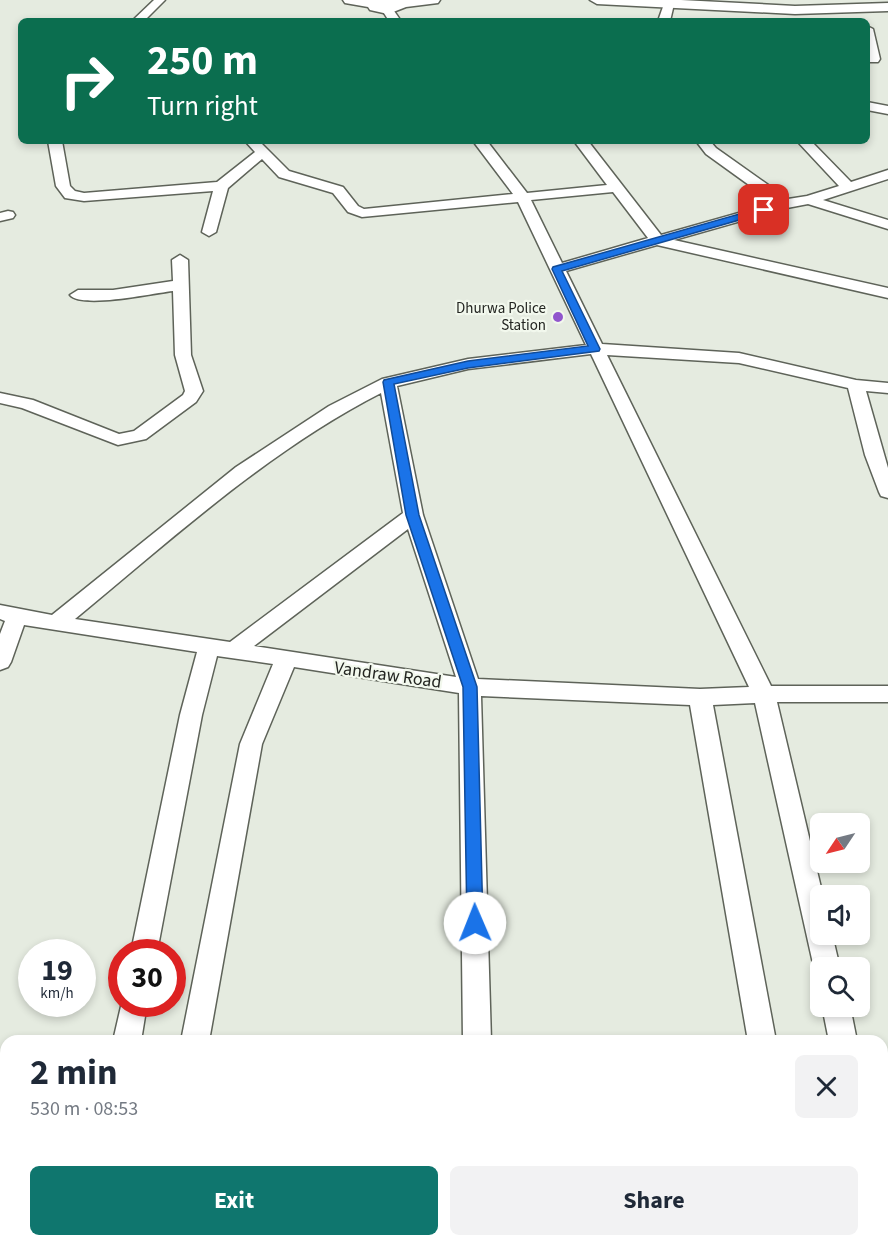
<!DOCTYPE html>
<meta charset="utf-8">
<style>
:root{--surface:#fff;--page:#f2f2f3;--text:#1f2937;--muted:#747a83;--accent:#0f766e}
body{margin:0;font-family:"Source Sans 3",sans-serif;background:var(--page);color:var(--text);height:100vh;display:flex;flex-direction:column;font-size:22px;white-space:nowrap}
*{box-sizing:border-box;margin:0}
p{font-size:20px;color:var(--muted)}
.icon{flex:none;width:33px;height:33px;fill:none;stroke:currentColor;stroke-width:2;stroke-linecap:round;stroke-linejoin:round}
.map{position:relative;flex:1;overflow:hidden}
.drawer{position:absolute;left:0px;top:1035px;width:888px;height:212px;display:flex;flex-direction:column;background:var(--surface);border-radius:18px 18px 0 0;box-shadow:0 3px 9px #0003}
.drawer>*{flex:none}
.guide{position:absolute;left:18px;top:18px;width:852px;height:126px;border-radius:9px;box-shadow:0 3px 9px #0003;background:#0b6e4f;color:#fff;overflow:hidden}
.needle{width:39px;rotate:235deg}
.buttons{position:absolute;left:810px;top:813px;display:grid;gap:12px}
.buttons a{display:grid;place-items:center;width:60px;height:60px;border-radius:9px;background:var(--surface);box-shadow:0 3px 9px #0003;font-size:30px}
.speed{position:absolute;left:18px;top:939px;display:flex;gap:12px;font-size:30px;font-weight:700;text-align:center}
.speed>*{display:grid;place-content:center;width:78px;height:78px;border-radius:50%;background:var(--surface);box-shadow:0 3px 9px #0003;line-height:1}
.speed small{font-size:15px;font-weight:400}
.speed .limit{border:9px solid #d22;background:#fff;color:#111}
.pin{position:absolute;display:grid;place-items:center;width:51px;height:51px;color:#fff;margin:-26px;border-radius:12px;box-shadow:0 3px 9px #0006}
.me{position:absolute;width:66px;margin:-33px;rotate:359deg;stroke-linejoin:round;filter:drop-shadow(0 0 4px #0008)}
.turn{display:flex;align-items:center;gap:21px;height:126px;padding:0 30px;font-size:27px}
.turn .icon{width:78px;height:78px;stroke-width:2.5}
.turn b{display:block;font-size:42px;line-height:51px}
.round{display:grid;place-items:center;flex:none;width:63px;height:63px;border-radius:9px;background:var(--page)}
.headline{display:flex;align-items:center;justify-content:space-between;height:102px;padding:0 30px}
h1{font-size:36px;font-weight:700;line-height:45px}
.primary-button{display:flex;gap:12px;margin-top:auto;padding:12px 30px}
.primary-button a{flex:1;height:69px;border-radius:9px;background:var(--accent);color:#fff;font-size:24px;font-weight:700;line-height:69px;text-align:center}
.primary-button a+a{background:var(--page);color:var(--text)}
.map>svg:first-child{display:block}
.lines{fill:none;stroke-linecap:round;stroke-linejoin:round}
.minor-casing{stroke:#5e6359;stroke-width:3}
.major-casing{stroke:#5e6359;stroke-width:3}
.minor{fill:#fff;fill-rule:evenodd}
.major{fill:#fff;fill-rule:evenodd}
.route{fill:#1a73e8;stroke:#114b97;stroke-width:1.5}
.poi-dot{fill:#9156cd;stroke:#f2f8ed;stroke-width:2}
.labels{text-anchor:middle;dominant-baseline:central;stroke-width:4.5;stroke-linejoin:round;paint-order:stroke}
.far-poi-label{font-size:15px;fill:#232521;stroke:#f2f8ed;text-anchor:end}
.street-label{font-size:18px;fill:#232521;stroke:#f2f8ed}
</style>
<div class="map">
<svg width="888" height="1246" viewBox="0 0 888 1246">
<rect width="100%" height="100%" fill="#e5ebe0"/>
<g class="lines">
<defs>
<g id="minor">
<polygon points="154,0 165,0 144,21 132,21"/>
<polygon points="669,1 674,4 670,21 658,21 664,4"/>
<polygon points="388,7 392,8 401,21 389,21 382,10"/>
<polygon points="867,26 873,29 880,59 878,62 867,62"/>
<polygon points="867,102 888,106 888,114 867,110"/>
<path d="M48 141H62L70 186 75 191 84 193 217 182 255 152 245 141H259L289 171 343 187 358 206 364 209 513 194 473 141H487L527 193 607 185 574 141H588L661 235 774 203 706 154 696 141H710L716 148 788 199 807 196 839 186 797 141H811L851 182 888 170V179L823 200 888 220V229L808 204 787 208 674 240 888 288V298L657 245 566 271 602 344 739 353 856 380 888 383V393L866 391 888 468V498L881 496 879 492 865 455 848 388 739 363 607 355 771 686H888V702H777L823 896H820V934H832L840 968H820V977L814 968 755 703 713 705 776 1041H748L690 705 481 696 491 1041H463L459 693 294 667 262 744 209 1041H181L240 744 273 664 217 656 202 715 157 952H131L180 715 197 652 24 625 11 662 8 667 0 670V634L5 621 0 619V605L52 615 236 467 329 406 382 379 468 359 586 345 518 202 362 217 348 212 333 193 279 177 262 159 228 188 216 232 209 236 202 232 213 191 84 201 65 198 56 186ZM613 192 648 238 562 263 531 200ZM591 354 749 687 700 689 478 679 423 515 397 386 468 369ZM381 393 403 513 230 642 75 619C173 538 268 451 381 393ZM408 529 456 677 254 646Z"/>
<polygon points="8,211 13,212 15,215 13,218 0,221 0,213"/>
<path d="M180 255 188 260 191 355 203 391 196 402 146 439 118 445 22 408 0 403V393L33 400 119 434 134 431 183 395 185 391 175 355 173 291C154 293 82 309 70 295L78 290H113L173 281 172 260Z"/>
<polygon points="122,1002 122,1004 147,1004 141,1041 113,1041"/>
<polygon points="822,1006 850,1006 857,1041 829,1041"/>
<polygon points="77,1240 108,1240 108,1246 76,1246"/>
<polygon points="142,1240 173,1240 173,1246 141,1246"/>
<rect x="466" y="1240" width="32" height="6"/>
<polygon points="781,1240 812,1240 813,1246 781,1246"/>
<polygon points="849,1240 880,1240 881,1246 849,1246"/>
</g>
<g id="major">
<polygon points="343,0 440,0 438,3 406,7 388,14 370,10 368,7 345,3"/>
<polygon points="590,0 681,0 795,6 888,3 888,11 795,14 597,4"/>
</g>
</defs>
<!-- minor casing -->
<use href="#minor" class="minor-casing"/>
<!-- major casing -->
<use href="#major" class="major-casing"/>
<!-- minor -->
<use href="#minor" class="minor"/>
<!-- major -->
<use href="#major" class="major"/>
</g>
<!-- route -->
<polygon class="route" points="764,207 769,210 767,212 562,271 600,349 599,351 468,368 394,384 419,515 477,687 483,923 481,928 475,930 469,928 467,923 463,687 406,515 383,382 384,380 468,361 588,346 552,269 553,267"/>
<!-- markers -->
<circle class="poi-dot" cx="558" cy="317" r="6"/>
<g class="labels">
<!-- far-poi labels -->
<g class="far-poi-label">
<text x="546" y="308">Dhurwa Police<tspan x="546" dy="17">Station</tspan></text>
</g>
<!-- street labels -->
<g class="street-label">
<text transform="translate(388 675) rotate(8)">Vandraw Road</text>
</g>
</g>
</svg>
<div class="buttons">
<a><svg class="needle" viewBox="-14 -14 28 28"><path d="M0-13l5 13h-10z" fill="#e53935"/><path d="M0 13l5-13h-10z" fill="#747a83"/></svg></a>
<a><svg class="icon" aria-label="sound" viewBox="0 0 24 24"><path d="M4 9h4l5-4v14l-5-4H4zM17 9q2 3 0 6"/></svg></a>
<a><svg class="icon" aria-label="search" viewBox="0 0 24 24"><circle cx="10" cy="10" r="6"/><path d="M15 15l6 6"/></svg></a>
</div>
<div class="speed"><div>19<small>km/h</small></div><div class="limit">30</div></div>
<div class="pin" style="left:764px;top:210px;background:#d93025"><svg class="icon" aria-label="arrive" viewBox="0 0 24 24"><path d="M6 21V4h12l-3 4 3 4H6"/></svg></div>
<svg class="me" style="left:475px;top:923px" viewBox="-20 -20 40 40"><circle r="19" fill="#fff"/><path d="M0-13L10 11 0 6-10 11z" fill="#1a73e8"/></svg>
<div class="guide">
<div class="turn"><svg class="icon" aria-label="right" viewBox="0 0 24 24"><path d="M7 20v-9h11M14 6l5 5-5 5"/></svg><div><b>250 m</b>Turn right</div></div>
</div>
<section class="drawer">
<div class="headline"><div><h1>2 min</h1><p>530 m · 08:53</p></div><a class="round"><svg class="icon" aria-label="close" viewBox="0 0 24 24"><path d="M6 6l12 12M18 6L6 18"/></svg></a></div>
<div class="primary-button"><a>Exit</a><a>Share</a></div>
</section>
</div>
